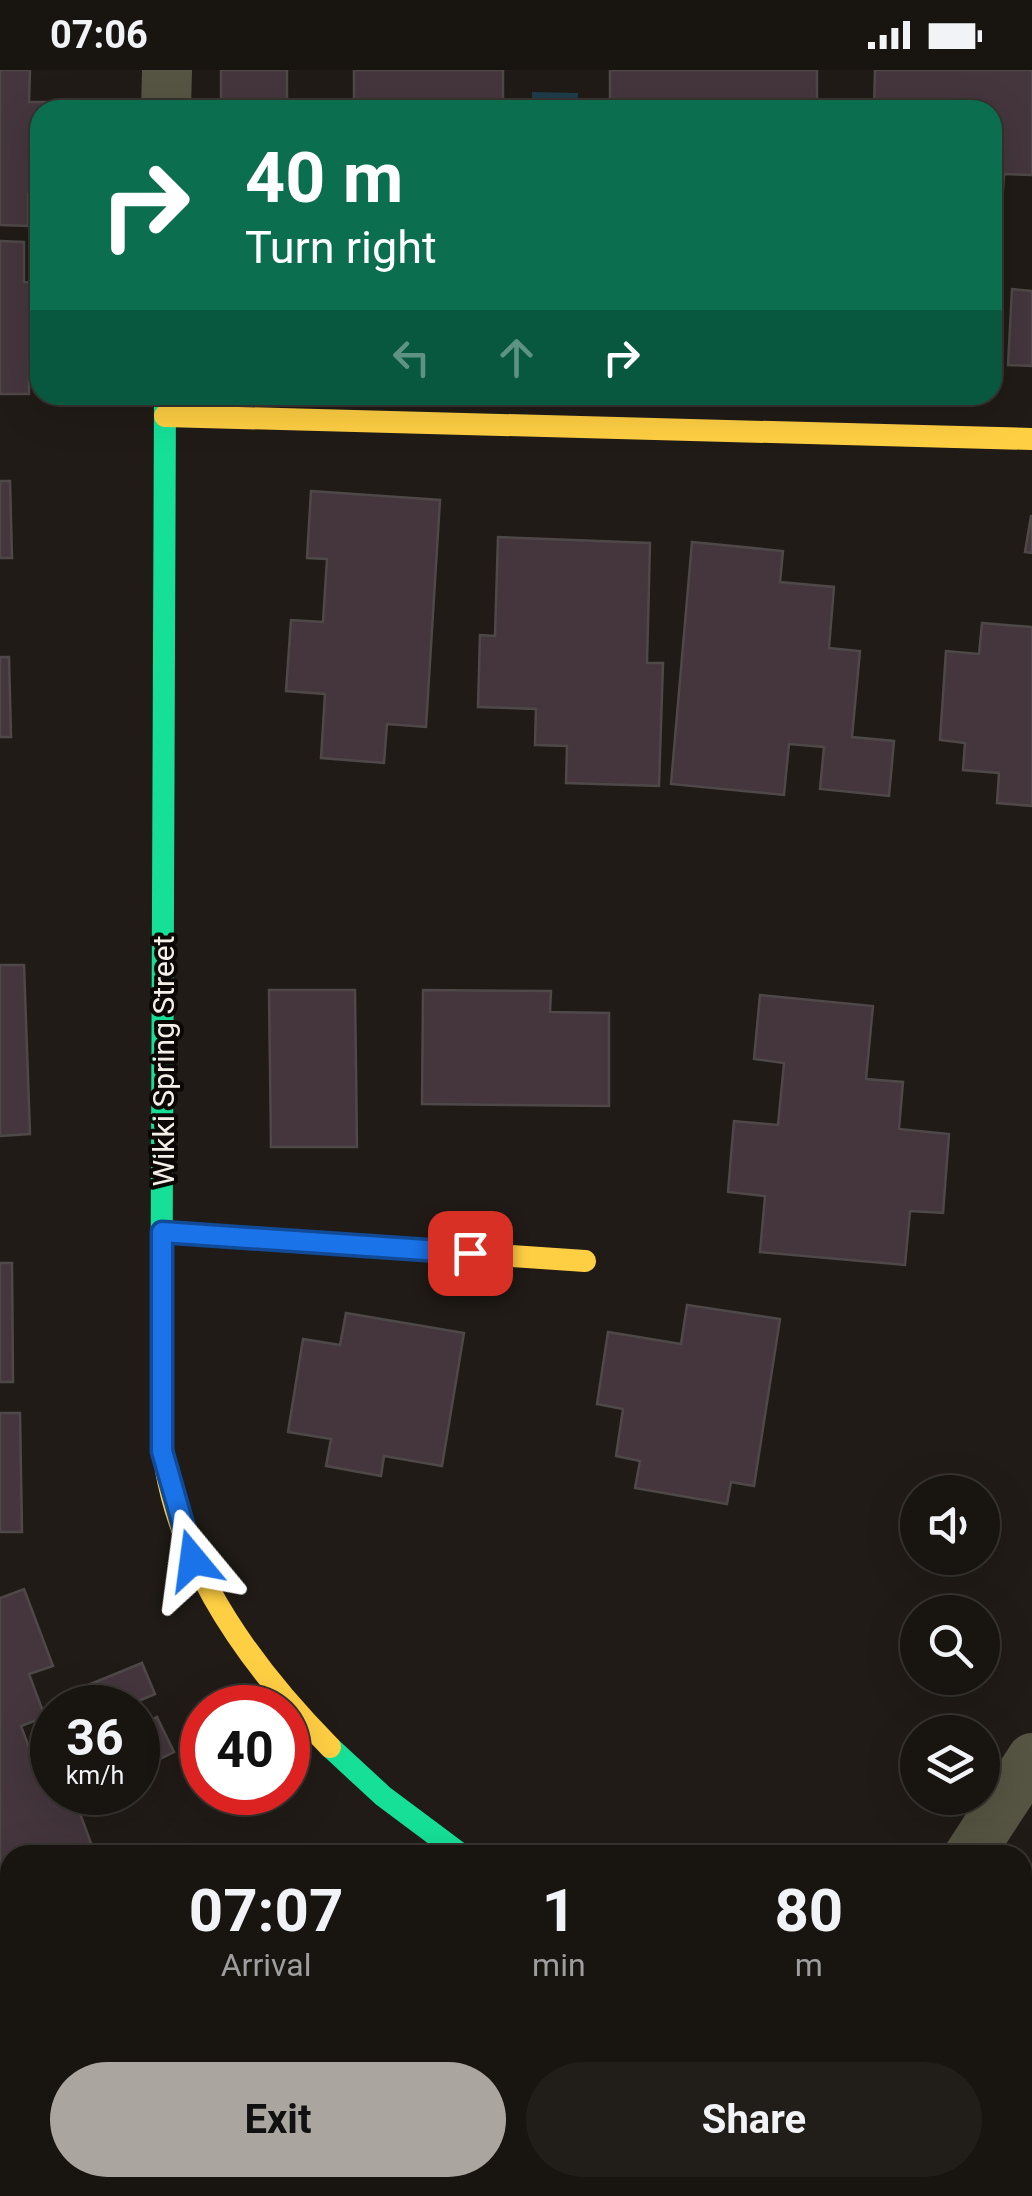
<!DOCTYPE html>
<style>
:root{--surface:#181410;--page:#211d19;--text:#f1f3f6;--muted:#9f9e9f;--line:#363330;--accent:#aaa59e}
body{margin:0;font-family:Roboto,sans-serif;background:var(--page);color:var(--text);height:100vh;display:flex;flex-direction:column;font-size:38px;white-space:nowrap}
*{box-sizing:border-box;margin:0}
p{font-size:32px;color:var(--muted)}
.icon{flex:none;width:55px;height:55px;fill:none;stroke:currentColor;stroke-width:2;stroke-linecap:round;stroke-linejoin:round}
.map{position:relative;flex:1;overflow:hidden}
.side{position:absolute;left:0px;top:1775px;width:1032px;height:352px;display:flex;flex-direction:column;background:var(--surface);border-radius:30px 30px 0 0;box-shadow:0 10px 40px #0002,0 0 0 2px var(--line)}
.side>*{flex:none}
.banner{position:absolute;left:30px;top:30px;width:972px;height:305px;border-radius:30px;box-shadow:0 10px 40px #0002,0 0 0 2px var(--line);background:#0b6e4f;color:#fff;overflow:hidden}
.buttons{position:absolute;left:900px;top:1405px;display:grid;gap:20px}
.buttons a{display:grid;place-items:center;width:100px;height:100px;border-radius:50%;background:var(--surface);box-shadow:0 10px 40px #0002,0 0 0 2px var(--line);font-size:50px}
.speed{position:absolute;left:30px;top:1615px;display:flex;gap:20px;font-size:50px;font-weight:700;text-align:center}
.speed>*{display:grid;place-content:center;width:130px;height:130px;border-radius:50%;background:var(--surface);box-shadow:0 10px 40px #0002,0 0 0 2px var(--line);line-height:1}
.speed small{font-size:25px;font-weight:400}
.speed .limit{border:15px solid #d22;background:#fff;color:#111}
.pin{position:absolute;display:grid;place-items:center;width:85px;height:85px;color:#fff;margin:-42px;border-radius:20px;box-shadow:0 5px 15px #0006}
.me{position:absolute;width:110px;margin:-55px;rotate:344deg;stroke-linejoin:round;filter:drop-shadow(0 0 8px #0008)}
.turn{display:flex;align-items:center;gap:35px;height:210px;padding:0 50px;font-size:45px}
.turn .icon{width:130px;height:130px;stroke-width:2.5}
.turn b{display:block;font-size:70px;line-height:85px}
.lanes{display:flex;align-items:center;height:95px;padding:0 50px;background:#0003;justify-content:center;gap:50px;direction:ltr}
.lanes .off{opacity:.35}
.eta{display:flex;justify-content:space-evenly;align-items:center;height:170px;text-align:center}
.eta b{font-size:60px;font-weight:700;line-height:70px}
.cta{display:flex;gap:20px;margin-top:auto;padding:20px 50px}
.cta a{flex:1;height:115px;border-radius:60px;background:var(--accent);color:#111;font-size:40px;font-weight:700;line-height:115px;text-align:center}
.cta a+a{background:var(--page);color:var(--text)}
.status{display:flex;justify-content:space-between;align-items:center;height:70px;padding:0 50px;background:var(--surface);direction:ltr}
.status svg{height:28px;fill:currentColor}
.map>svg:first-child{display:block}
.water{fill:#1d3d4a}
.building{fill:#44363c;stroke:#4e4948;stroke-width:2.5}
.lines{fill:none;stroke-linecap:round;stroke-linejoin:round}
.path{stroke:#57564a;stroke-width:6;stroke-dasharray:10 5;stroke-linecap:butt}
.street{stroke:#565442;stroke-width:50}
.fast{stroke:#16e098;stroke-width:22}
.slow{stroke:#ffcf43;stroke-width:22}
.route-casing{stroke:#114b97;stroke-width:25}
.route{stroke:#1a73e8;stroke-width:18}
.labels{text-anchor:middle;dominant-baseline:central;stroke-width:8;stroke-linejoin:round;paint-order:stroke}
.street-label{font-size:30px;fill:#f4efe7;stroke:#0b0704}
</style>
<div class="status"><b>07:06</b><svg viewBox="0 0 49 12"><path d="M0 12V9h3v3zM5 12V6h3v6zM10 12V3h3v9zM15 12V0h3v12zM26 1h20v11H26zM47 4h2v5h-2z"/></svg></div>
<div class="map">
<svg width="1032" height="2126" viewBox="0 0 1032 2126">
<rect width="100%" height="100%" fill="#201b16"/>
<!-- water -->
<polygon class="water" points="532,22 578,23 578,40 532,40"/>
<!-- building -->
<g class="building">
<polygon points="0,0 30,0 29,32 46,32 46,40 40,40 40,124 28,124 28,156 0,155"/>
<polygon points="221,0 287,0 287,37 221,40"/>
<polygon points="354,0 503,0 503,40 354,39"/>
<rect x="610" y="0" width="207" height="40"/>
<polygon points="875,0 1032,0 1032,105 1004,104 1001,149 992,148 992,40 874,40"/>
<polygon points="0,171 24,172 24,212 40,213 40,284 29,284 29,324 0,324"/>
<polygon points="1012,219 1032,221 1032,296 1008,295"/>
<polygon points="0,411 10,411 12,488 0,488"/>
<polygon points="311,421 440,430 426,657 387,654 384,693 321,688 325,624 286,621 291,550 323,552 327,489 307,488"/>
<polygon points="1031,446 1032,446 1032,483 1025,482"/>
<polygon points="498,467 650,473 647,593 663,593 659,716 566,713 567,676 535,675 536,639 478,637 480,565 495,566"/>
<polygon points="692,472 783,481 780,512 834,517 829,578 860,581 852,667 894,671 889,726 820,719 824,677 789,674 784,725 671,714"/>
<polygon points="982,553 1032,557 1032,736 997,733 999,703 963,700 965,673 940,670 946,581 979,584"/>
<polygon points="0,587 9,587 11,667 0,667"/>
<polygon points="0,895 24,895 30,1064 0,1066"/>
<polygon points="269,920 355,920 357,1077 271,1077"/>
<polygon points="423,920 551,921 550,942 609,943 609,1036 422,1034"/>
<polygon points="760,925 873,936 866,1009 903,1012 899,1059 949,1064 943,1143 910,1141 905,1195 760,1182 765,1126 728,1122 734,1051 778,1055 784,993 754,989"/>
<polygon points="0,1193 12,1193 13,1312 0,1312"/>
<polygon points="687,1235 780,1249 754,1416 731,1412 727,1434 635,1418 640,1391 616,1386 623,1339 597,1334 608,1262 681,1274"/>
<polygon points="346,1243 464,1263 442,1396 384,1386 381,1406 326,1396 331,1369 288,1362 303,1269 340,1275"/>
<polygon points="0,1343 20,1343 22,1462 0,1462"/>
<polygon points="24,1519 53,1596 29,1604 45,1647 21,1656 30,1680 52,1671 52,1722 72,1722 91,1773 58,1785 10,1785 10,1803 0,1807 0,1528"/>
<polygon points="142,1593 155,1624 122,1638 78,1638 71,1622"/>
<polygon points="157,1647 174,1682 138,1700 138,1657"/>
<polygon points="53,2118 139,2118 128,2126 48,2126"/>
<polygon points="716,2118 726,2118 728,2126 684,2126"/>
</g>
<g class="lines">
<!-- path -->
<polyline class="path" points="309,2126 322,2118"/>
<!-- street -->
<g class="street">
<polyline points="166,40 167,0"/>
<polyline points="969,1785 1032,1688"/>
<polyline points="1022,2023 1032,2025"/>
</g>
<!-- fast -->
<g class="fast">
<polyline points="161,1344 165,325"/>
<polyline points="330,1677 383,1726 462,1785"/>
</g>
<!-- slow -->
<g class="slow">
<polyline points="165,346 1032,369"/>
<polyline points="162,1162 585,1191"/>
<path d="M161 1344C161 1474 242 1588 330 1677"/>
</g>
</g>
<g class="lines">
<defs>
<polyline id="route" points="193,1490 162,1381 162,1162 470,1183"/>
</defs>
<!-- route casing -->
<use href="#route" class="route-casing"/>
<!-- route -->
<use href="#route" class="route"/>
</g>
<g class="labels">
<!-- street labels -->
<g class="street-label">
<text transform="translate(163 991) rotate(-90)">Wikki Spring Street</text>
</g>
</g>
</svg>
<div class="buttons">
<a><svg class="icon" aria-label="sound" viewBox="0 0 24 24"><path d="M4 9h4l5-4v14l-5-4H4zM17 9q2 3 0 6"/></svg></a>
<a><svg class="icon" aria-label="search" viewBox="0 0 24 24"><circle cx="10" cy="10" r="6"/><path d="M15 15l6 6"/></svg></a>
<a><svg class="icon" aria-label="layers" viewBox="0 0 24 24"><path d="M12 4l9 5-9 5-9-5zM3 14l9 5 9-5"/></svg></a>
</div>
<div class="speed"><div>36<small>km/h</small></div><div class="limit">40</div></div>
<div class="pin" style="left:470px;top:1183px;background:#d93025"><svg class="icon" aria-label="arrive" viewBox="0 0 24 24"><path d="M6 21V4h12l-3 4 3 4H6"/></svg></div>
<svg class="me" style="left:193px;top:1490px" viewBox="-20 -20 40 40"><path d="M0-17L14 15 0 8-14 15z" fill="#1a73e8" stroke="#fff" stroke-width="4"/></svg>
<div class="banner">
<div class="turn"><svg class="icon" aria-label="right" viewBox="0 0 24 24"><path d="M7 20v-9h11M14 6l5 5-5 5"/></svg><div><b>40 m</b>Turn right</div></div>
<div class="lanes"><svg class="icon off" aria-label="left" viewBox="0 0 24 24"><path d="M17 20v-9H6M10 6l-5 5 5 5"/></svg><svg class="icon off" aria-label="ahead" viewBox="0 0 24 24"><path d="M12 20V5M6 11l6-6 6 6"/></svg><svg class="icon" aria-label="right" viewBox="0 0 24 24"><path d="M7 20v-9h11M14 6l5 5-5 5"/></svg></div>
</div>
<section class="side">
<div class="eta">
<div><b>07:07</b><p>Arrival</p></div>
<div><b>1</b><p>min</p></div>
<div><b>80</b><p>m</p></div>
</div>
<div class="cta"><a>Exit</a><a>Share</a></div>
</section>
</div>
